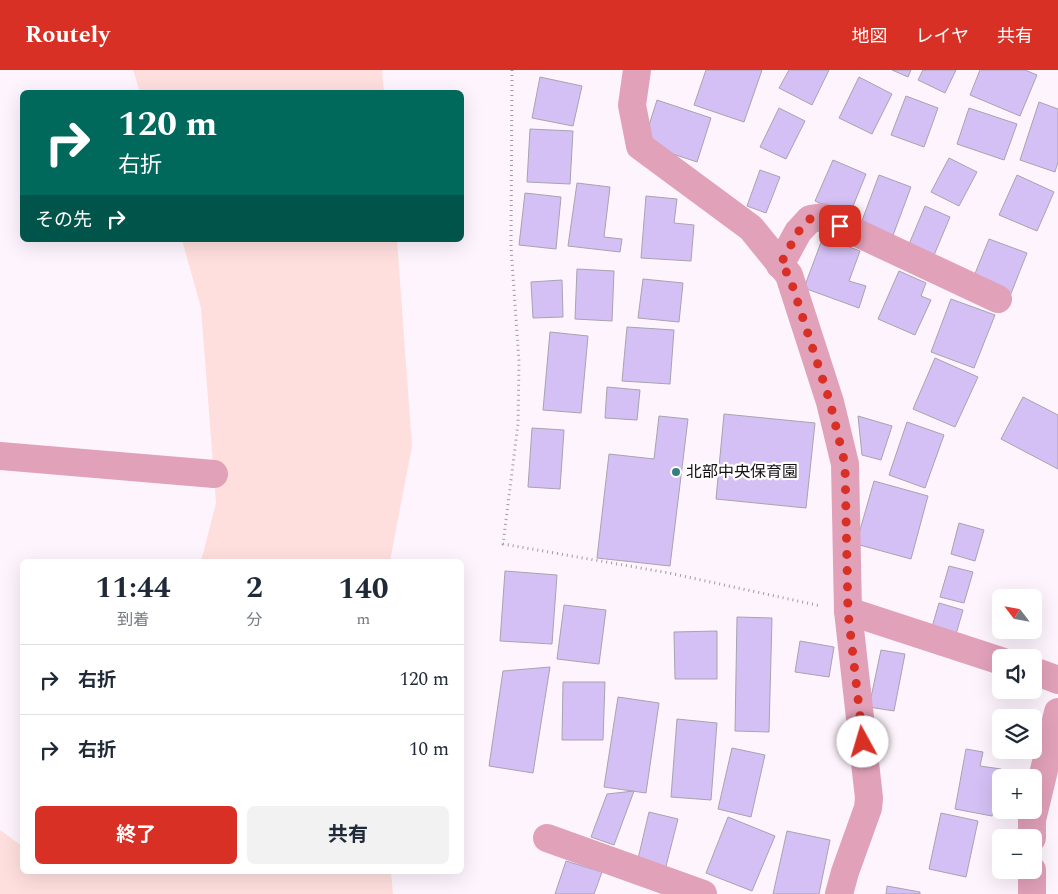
<!DOCTYPE html>
<html lang="ja">
<meta charset="utf-8">
<style>
:root{--surface:#fff;--page:#f2f2f3;--text:#1f2937;--muted:#747a83;--line:#e0e1e3;--accent:#d93025}
body{margin:0;font-family:Spectral,"Noto Sans JP",serif;background:var(--page);color:var(--text);height:100vh;display:flex;flex-direction:column;font-size:19px;white-space:nowrap}
*{box-sizing:border-box;margin:0}
p{font-size:16px;color:var(--muted)}
.icon{flex:none;width:28px;height:28px;fill:none;stroke:currentColor;stroke-width:2;stroke-linecap:round;stroke-linejoin:round}
.map{position:relative;flex:1;overflow:hidden}
.panel{position:absolute;left:20px;top:489px;width:444px;height:315px;display:flex;flex-direction:column;background:var(--surface);border-radius:8px;box-shadow:0 5px 20px #0002}
.panel>*{flex:none}
.top-card{position:absolute;left:20px;top:20px;width:444px;height:152px;border-radius:8px;box-shadow:0 5px 20px #0002;background:#00695c;color:#fff;overflow:hidden}
.needle{width:32px;rotate:301deg}
.tools{position:absolute;left:992px;top:519px;display:grid;gap:10px}
.tools a{display:grid;place-items:center;width:50px;height:50px;border-radius:8px;background:var(--surface);box-shadow:0 5px 20px #0002;font-size:25px}
.pin{position:absolute;display:grid;place-items:center;width:42px;height:42px;color:#fff;margin:-21px;border-radius:10px;box-shadow:0 2px 8px #0006}
.me{position:absolute;width:55px;margin:-28px;rotate:354deg;stroke-linejoin:round;filter:drop-shadow(0 0 4px #0008)}
.turn{display:flex;align-items:center;gap:18px;height:105px;padding:0 15px;font-size:22px}
.turn .icon{width:65px;height:65px;stroke-width:2.5}
.turn b{display:block;font-size:35px;line-height:42px}
.then{display:flex;align-items:center;height:48px;padding:0 15px;background:#0003;gap:10px;font-size:19px}
.eta{display:flex;justify-content:space-evenly;align-items:center;height:85px;text-align:center}
.eta b{font-size:30px;font-weight:700;line-height:35px}
.cta{display:flex;gap:10px;margin-top:auto;padding:10px 15px}
.cta a{flex:1;height:58px;border-radius:8px;background:var(--accent);color:#fff;font-size:20px;font-weight:700;line-height:58px;text-align:center}
.cta a+a{background:var(--page);color:var(--text)}
ul{padding:0;list-style:none}
li{display:flex;align-items:center;gap:15px;height:70px;padding:0 15px;border-top:1px solid var(--line)}
li div{flex:1}
li b{display:block;font-size:19px}
li em{font-style:normal}
header{display:flex;align-items:center;gap:30px;box-sizing:border-box;height:70px;padding:0 25px;background:var(--accent);color:#fff}
header strong{font-size:24px}
nav{display:flex;gap:28px;margin-inline-start:auto;font-size:18px}
.map>svg:first-child{display:block}
.green{fill:#ffdfde}
.building{fill:#d4c0f4;stroke:#a7a3b0}
.lines{fill:none;stroke-linecap:round;stroke-linejoin:round}
.path{stroke:#a29aa1;stroke-width:3;stroke-dasharray:1 4;stroke-linecap:butt}
.minor{stroke:#e1a1b9;stroke-width:28}
.route{stroke:#d93025;stroke-width:9;stroke-dasharray:0 16.2}
.poi-dot{fill:#367f80;stroke:#fff;stroke-width:2}
.labels{text-anchor:middle;dominant-baseline:central;stroke-width:4.5;stroke-linejoin:round;paint-order:stroke}
.poi-label{font-size:16px;fill:#151114;stroke:#fff;text-anchor:start}
</style>
<header>
<strong>Routely</strong>
<nav><a>地図</a><a>レイヤ</a><a>共有</a></nav>
</header>
<div class="map">
<svg width="1058" height="824" viewBox="0 0 1058 824">
<rect width="100%" height="100%" fill="#fef4fd"/>
<!-- green -->
<g class="green">
<polygon points="133,0 382,0 384,22 140,22"/>
<polygon points="182,170 397,170 412,376 390,491 201,491 216,433 201,238"/>
<polygon points="0,760 22,776 22,801 391,801 393,824 0,824"/>
</g>
<!-- building -->
<g class="building">
<polygon points="706,0 762,0 744,52 694,35"/>
<polygon points="789,0 829,0 812,35 779,18"/>
<polygon points="892,0 911,0 908,7"/>
<polygon points="923,0 956,0 945,23 918,10"/>
<polygon points="980,0 1025,0 1037,5 1020,46 970,25"/>
<polygon points="540,7 582,16 573,56 532,48"/>
<polygon points="859,7 892,24 872,64 839,48"/>
<polygon points="906,26 938,38 924,77 891,65"/>
<polygon points="657,30 711,48 697,92 643,74"/>
<polygon points="1039,32 1058,39 1058,92 1055,102 1020,90"/>
<polygon points="779,38 805,51 786,89 760,77"/>
<polygon points="969,38 1017,54 1004,90 957,74"/>
<polygon points="530,59 573,61 570,114 527,112"/>
<polygon points="949,88 977,102 959,136 931,122"/>
<polygon points="833,90 866,104 849,146 815,131"/>
<polygon points="760,100 780,107 766,143 747,136"/>
<polygon points="879,105 911,117 892,168 860,156"/>
<polygon points="1017,105 1054,122 1037,161 999,145"/>
<polygon points="577,113 610,117 604,167 622,169 620,182 568,176"/>
<polygon points="525,123 561,127 556,179 519,175"/>
<polygon points="646,126 677,129 674,153 694,155 691,191 641,188"/>
<polygon points="925,136 950,147 932,190 907,179"/>
<polygon points="823,167 860,181 849,211 866,216 859,238 804,218"/>
<polygon points="989,169 1027,183 1010,226 972,211"/>
<polygon points="577,199 614,201 612,251 575,249"/>
<polygon points="899,201 926,213 921,226 931,230 915,265 878,249"/>
<polygon points="643,209 683,213 679,252 638,248"/>
<polygon points="562,210 563,247 533,248 531,212"/>
<polygon points="951,229 995,245 974,298 931,282"/>
<polygon points="627,257 674,260 670,314 622,311"/>
<polygon points="550,262 588,266 581,343 543,340"/>
<polygon points="935,288 978,307 955,357 913,339"/>
<polygon points="607,317 640,320 637,350 605,348"/>
<polygon points="1023,327 1058,345 1058,399 1001,369"/>
<polygon points="724,344 815,353 806,438 716,429"/>
<polygon points="659,346 688,349 670,496 597,488 609,384 654,389"/>
<polygon points="858,346 892,356 881,390 862,385"/>
<polygon points="907,352 944,365 925,418 889,405"/>
<polygon points="532,358 564,360 560,419 528,417"/>
<polygon points="874,411 928,426 911,489 856,474"/>
<polygon points="959,453 984,460 975,491 951,484"/>
<polygon points="949,496 973,502 964,533 940,527"/>
<polygon points="505,501 557,505 552,574 500,571"/>
<polygon points="939,533 963,540 954,571 930,564"/>
<polygon points="564,535 606,540 599,594 557,589"/>
<polygon points="737,547 772,548 769,662 735,661"/>
<polygon points="717,561 717,609 675,609 674,562"/>
<polygon points="800,571 834,577 829,607 795,602"/>
<polygon points="881,580 905,584 894,641 869,637"/>
<polygon points="550,597 533,703 489,696 503,601"/>
<polygon points="563,612 605,612 603,670 562,670"/>
<polygon points="618,627 659,633 646,723 604,717"/>
<polygon points="677,649 717,653 711,730 671,727"/>
<polygon points="732,678 765,685 751,747 718,739"/>
<polygon points="966,679 983,682 980,696 1001,699 992,746 955,739"/>
<polygon points="634,721 614,775 591,767 607,724"/>
<polygon points="649,742 678,749 665,800 637,793"/>
<polygon points="941,743 978,751 966,807 929,799"/>
<polygon points="728,747 775,766 752,821 706,803"/>
<polygon points="787,761 830,770 819,824 773,824"/>
<polygon points="566,791 602,802 594,824 555,824"/>
<polygon points="887,816 920,822 920,824 886,824"/>
</g>
<g class="lines">
<!-- path -->
<polyline class="path" points="512,0 511,177 519,292 518,354 503,474 669,503 821,536"/>
<!-- minor -->
<g class="minor">
<polyline points="637,0 632,35 640,76 751,158 789,205 830,332 845,394 848,541 869,728 868,738 845,802 839,824"/>
<polyline points="780,195 798,162 810,149 823,147 998,229"/>
<polyline points="0,386 214,404"/>
<polyline points="848,541 1001,591"/>
<polyline points="1034,601 1058,610"/>
<polyline points="547,768 703,824"/>
<polyline points="1032,768 1032,750 1058,642"/>
<polyline points="1032,800 1032,824"/>
</g>
</g>
<g class="lines">
<!-- route -->
<polyline class="route" points="840,156 823,147 810,149 798,162 780,195 789,205 830,332 845,394 848,542 863,672"/>
</g>
<!-- markers -->
<circle class="poi-dot" cx="676" cy="402" r="5"/>
<g class="labels">
<!-- poi labels -->
<g class="poi-label">
<text x="686" y="402">北部中央保育園</text>
</g>
</g>
</svg>
<div class="tools">
<a><svg class="needle" viewBox="-14 -14 28 28"><path d="M0-13l5 13h-10z" fill="#e53935"/><path d="M0 13l5-13h-10z" fill="#747a83"/></svg></a>
<a><svg class="icon" aria-label="sound" viewBox="0 0 24 24"><path d="M4 9h4l5-4v14l-5-4H4zM17 9q2 3 0 6"/></svg></a>
<a><svg class="icon" aria-label="layers" viewBox="0 0 24 24"><path d="M12 4l9 5-9 5-9-5zM3 14l9 5 9-5"/></svg></a>
<a>+</a>
<a>−</a>
</div>
<div class="pin" style="left:840px;top:156px;background:#d93025"><svg class="icon" aria-label="arrive" viewBox="0 0 24 24"><path d="M6 21V4h12l-3 4 3 4H6"/></svg></div>
<svg class="me" style="left:863px;top:672px" viewBox="-20 -20 40 40"><circle r="19" fill="#fff"/><path d="M0-13L10 11 0 6-10 11z" fill="#d93025"/></svg>
<div class="top-card">
<div class="turn"><svg class="icon" aria-label="right" viewBox="0 0 24 24"><path d="M7 20v-9h11M14 6l5 5-5 5"/></svg><div><b>120 m</b>右折</div></div>
<div class="then">その先<svg class="icon" aria-label="right" viewBox="0 0 24 24"><path d="M7 20v-9h11M14 6l5 5-5 5"/></svg></div>
</div>
<section class="panel">
<div class="eta">
<div><b>11:44</b><p>到着</p></div>
<div><b>2</b><p>分</p></div>
<div><b>140</b><p>m</p></div>
</div>
<ul>
<li><svg class="icon" aria-label="right" viewBox="0 0 24 24"><path d="M7 20v-9h11M14 6l5 5-5 5"/></svg><div><b>右折</b></div><em>120 m</em></li>
<li><svg class="icon" aria-label="right" viewBox="0 0 24 24"><path d="M7 20v-9h11M14 6l5 5-5 5"/></svg><div><b>右折</b></div><em>10 m</em></li>
</ul>
<div class="cta"><a>終了</a><a>共有</a></div>
</section>
</div>
